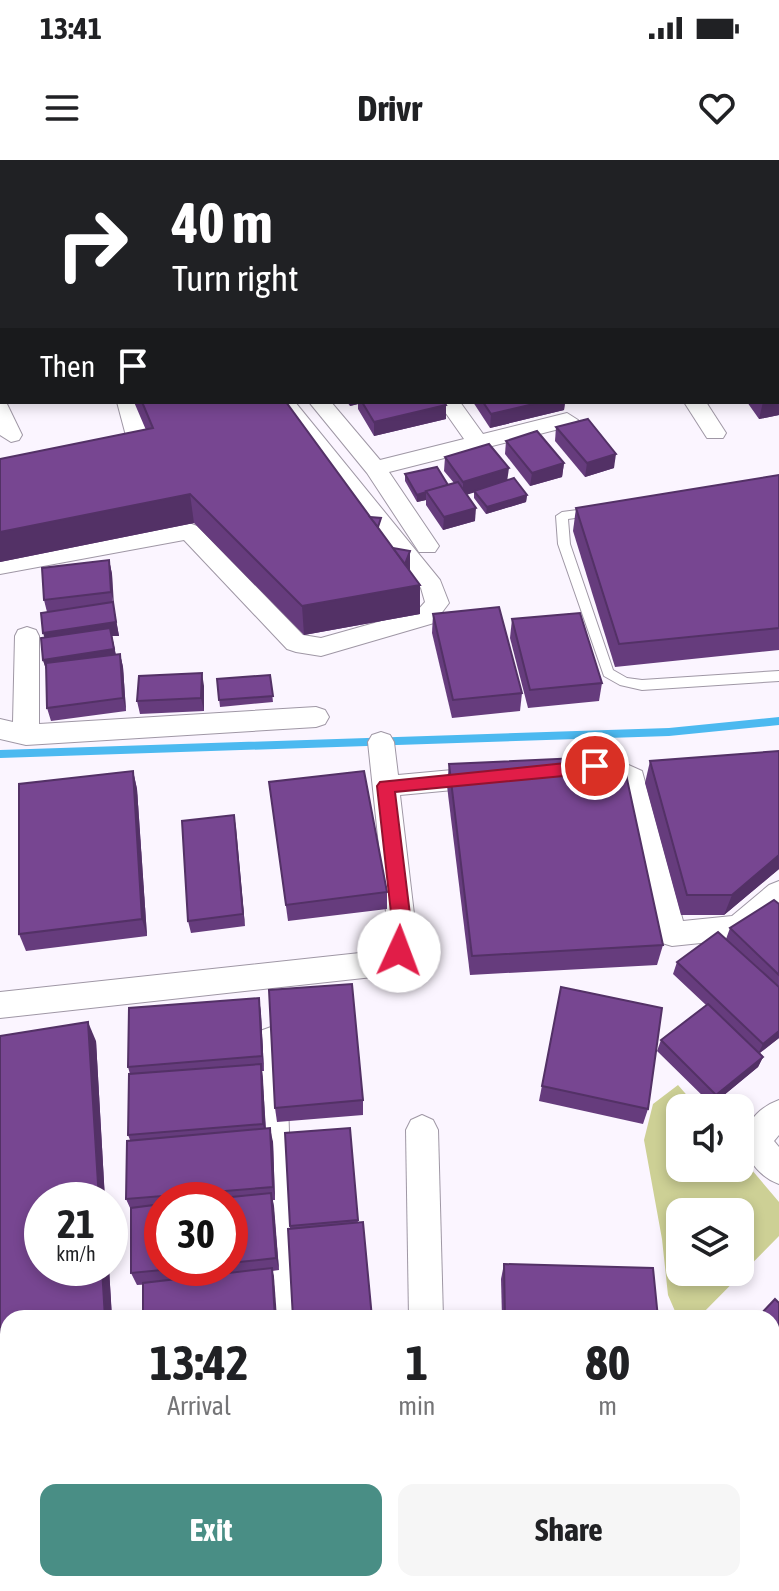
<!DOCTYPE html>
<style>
:root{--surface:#fff;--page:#f6f6f6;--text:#202124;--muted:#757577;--accent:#498e85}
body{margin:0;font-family:"Asap Condensed",sans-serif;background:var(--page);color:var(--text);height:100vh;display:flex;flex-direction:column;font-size:30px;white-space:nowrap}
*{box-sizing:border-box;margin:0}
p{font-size:26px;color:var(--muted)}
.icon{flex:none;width:44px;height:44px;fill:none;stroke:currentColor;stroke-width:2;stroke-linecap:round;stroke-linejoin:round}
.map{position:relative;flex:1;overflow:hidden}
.drawer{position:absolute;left:0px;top:1150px;width:780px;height:282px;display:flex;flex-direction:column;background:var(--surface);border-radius:24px 24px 0 0;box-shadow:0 4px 12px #0003}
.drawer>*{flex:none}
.guide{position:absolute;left:0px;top:0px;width:780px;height:244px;box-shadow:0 4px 12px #0003;background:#202124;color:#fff;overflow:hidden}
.tools{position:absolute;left:666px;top:934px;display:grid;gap:16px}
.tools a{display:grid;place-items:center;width:88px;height:88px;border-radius:16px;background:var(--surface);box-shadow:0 4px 12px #0003;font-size:40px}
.speed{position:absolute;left:24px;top:1022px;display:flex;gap:16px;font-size:40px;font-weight:700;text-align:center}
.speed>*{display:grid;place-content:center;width:104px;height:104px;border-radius:50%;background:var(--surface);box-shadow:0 4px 12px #0003;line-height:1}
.speed small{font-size:20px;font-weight:400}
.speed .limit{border:12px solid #d22;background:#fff;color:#111}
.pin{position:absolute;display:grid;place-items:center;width:68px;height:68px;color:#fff;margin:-34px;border:4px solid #fff;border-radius:50%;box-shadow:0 2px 8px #0007}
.me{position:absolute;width:88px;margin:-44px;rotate:2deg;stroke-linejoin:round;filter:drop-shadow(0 0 6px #0008)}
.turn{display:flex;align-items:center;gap:28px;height:168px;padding:0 40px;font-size:36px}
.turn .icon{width:104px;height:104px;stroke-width:2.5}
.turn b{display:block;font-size:56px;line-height:68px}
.then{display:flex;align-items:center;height:76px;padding:0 40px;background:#0003;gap:16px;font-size:30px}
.eta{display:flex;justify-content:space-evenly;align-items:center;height:136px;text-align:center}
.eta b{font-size:48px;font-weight:700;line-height:56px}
.button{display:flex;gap:16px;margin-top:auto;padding:16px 40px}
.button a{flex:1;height:92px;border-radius:16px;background:var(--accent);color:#fff;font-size:32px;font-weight:700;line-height:92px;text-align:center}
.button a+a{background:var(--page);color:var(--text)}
.status{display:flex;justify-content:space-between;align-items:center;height:56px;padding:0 40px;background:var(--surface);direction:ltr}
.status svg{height:22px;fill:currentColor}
header{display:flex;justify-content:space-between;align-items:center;height:104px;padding:0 40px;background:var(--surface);font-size:36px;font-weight:700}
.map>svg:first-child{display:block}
.green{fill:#cdd095;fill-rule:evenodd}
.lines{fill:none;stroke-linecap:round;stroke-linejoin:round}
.stream{fill:#4cb9f0;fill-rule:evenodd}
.lane-casing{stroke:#9f97a5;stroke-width:2}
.street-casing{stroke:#9f97a5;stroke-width:2}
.secondary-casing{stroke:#9f97a5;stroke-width:2}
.primary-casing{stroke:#9f97a5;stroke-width:2}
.lane{fill:#fff;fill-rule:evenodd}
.street{fill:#fff;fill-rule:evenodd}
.secondary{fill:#fff;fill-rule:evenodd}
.primary{fill:#fff;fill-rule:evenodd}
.rail-casing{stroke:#474249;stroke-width:6}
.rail{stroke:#fbf5ff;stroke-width:4;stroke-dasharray:13;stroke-linecap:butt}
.wall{fill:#663c7d;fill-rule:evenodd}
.shaded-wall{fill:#533166}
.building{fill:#774691;stroke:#533166;stroke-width:2}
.route{fill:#e11d48;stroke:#92132f;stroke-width:2}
</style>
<div class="status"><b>13:41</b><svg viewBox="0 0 49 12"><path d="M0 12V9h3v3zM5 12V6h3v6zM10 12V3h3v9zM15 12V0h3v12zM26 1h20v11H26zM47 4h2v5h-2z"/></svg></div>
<header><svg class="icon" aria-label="menu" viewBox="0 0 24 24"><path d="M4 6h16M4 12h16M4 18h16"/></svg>Drivr<svg class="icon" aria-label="heart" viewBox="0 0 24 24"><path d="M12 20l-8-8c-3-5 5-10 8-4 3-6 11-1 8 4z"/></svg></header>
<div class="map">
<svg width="779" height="1431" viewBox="0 0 779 1431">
<rect width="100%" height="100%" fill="#fbf5ff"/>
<!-- green -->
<path class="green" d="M678 925 698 948H680V1008H740V996L779 1042V1076L698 1158H678L668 1135 662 1079 644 980 653 944ZM680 1052H740V1112H680Z"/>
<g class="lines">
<!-- stream -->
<polygon class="stream" points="779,557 779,565 669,576 0,598 0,590 669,568"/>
<defs>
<g id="lane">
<polygon points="2,20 2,26 0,27 0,21"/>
<polygon points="593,348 599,352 597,355 568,359 570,384 613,510 627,518 642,520 779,511 779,521 642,530 620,525 604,516 558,384 556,356 562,352"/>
</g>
<g id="street">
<polygon points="525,0 543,0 545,2 527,2"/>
<polygon points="0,242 7,244 22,275 19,280 11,282 0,275"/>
<polygon points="117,242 139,242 151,287 146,301 129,309 121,307 118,302 129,287"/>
<polygon points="273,242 295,242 440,420 449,443 434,463 321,496 296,492 287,489 184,380 0,414 0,398 189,363 197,366 303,475 321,478 417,451 425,442 421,428"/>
<polygon points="309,242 331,242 380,300 464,279 438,242 460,242 483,274 567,253 578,260 575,265 389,312 439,386 435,392 419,392 367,313"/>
<polygon points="684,242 706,242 726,273 723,278 707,278"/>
<polygon points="27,467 36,470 39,476 39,564 316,547 325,550 329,557 325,564 316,567 26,585 0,579 0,559 13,562 15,476 18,470"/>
<polygon points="381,572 390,575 394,582 398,615 485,607 494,610 498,617 494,624 485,627 400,635 416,771 409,800 373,817 0,858 0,832 369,792 386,784 388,771 368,582 372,575"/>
<polygon points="590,597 622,602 642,611 683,761 732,756 769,725 779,721 779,750 749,776 739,779 672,786 662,783 621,624 581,614 577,607 581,600"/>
<polygon points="271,867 282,871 286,881 289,972 300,990 304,1158 270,1158 268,995 257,977 256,881 260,871"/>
<path d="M779 940V975L774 981 779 987V1024C760 1017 748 1001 742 981 747 961 760 947 779 940Z"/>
<polygon points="422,955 433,960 438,970 443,1158 409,1158 406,970 411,960"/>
</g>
<g id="secondary">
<polygon points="131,0 168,0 129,2"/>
<polygon points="496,0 533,0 494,2"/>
<polygon points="8,1390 8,1424 32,1424 29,1431 0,1431 0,1391"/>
<polygon points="567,1424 635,1424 637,1431 570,1431"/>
</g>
<g id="primary">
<polygon points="229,0 270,0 227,2"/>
<polygon points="322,0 363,0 320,2"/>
<polygon points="421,0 462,0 419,2"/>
<rect x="0" y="46" width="2" height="18"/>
</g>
</defs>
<!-- lane casing -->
<use href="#lane" class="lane-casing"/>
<!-- street casing -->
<use href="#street" class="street-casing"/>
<!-- secondary casing -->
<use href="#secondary" class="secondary-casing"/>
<!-- primary casing -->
<use href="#primary" class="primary-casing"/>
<!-- lane -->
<use href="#lane" class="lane"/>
<!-- street -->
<use href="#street" class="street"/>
<!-- secondary -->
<use href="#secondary" class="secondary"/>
<!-- primary -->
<use href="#primary" class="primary"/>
<defs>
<g id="rail">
<polyline points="38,2 52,0"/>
<polyline points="111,2 125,0"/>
</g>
</defs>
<!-- rail casing -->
<use href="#rail" class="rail-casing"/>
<!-- rail -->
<use href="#rail" class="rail"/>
</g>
<!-- wall -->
<g class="wall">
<polygon points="680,0 773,0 774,2 680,2"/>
<polygon points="2,73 2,197 0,195 0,74"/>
<polygon points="779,152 779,255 759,259 747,242 778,242"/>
<polygon points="134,242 286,242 393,388 410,391 410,411 420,425 420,454 304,475 194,363 0,402 0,299 146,270"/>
<polygon points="347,242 444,242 446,259 374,276 358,249 358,244 350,246"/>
<polygon points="473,242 565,242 564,250 490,268"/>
<polygon points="556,267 614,308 585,317 555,281"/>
<polygon points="506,281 564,303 562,317 530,326 505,294"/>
<polygon points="445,297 507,320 527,335 526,342 486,354 474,338 474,332 467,334 475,361 443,370 426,345 426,340 417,342 405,321 405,314 448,325 454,323 444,311"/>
<polygon points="779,315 779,490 615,507 573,371 576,348"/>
<polygon points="109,400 112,414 113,445 119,476 112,476 116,495 120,494 123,507 126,551 51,561 47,548 46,509 43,500 47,452 44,440"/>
<polygon points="433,454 522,533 520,551 452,558 432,473"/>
<polygon points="512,459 602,523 599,541 528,548 510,478"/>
<polygon points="270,515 273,542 220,547 217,519"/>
<polygon points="204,526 204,551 140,554 137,541"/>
<polygon points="650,601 779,709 724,755 681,755 645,623"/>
<polygon points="449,604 663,785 657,805 470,815 447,626"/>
<polygon points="133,611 137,629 147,776 26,791 19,774"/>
<polygon points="269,622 387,732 387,749 288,761"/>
<polygon points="234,655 245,766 191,773 188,761"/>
<polygon points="779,744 779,878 760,893 763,897 758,907 712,945 657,891 661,880 706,845 673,814 677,802 726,779 730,768"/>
<polygon points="561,827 648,949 643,964 539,941"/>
<path d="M259 838 261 854 264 911H262L266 969 273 982 275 1040H273L279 1110 272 1111 274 1117 137 1125 131 1113V1050L126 1039 130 980 128 975 130 914 128 907ZM162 1040H230V1108H162Z"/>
<polygon points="0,876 96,881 105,1040 42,1040 109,1108 112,1158 8,1158 8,1214 0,1215"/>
<polygon points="363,940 363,955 277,962 275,948"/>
<polygon points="350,968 358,1063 290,1069 285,973"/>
<polygon points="504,1104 658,1158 502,1158 501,1119"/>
<polygon points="779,1143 779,1237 772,1230 772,1158"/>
<polygon points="693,1424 772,1424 779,1431 698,1431"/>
</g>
<!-- shaded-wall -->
<g class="shaded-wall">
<polygon points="778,237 779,237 779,255 759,259 763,242 778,242"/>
<polygon points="350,242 358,242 358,244 350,246"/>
<polygon points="542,242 565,242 564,250 490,268 491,254"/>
<polygon points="446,245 446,259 374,276 374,262"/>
<polygon points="616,294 614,308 585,317 587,303"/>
<polygon points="564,303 562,317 530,326 532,313"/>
<polygon points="509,308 507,322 463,336 463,322"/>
<polygon points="426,333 426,340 417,342 417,335"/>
<polygon points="190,334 194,363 0,402 0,372"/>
<polygon points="527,335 526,342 486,354 487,347"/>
<polygon points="476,348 475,361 443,370 444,357"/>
<polygon points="410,391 410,414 420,425 420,454 304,475 302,446 404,408"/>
<polygon points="109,400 112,414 114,445 111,432"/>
<polygon points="113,442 119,476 112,476 117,502 47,513 43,500 47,486 43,473"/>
<polygon points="120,494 123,507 126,551 123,538"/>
<polygon points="202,513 204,526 204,551 201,538"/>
<polygon points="133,611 137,629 147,776 142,759"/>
<polygon points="234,655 236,668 245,766 243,754"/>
<polygon points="779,695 779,709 724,755 732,735"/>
<polygon points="259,838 261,854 264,911 262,896"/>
<polygon points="88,862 96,881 105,1040 99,1040"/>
<polygon points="779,871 779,878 758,894 763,884"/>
<polygon points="763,897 758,907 712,945 716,935"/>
<polygon points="261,904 263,919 266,978 263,964"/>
<polygon points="270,968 273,982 275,1040 273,1027"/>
<polygon points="271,1033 274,1046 279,1110 276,1098"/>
<polygon points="102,1108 109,1108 112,1158 105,1158"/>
<polygon points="272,1108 274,1117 277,1158 275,1158"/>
</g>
<!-- building -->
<g class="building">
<polygon points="692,0 773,0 774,2 693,2"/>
<polygon points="2,73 2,107 0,107 0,74"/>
<polygon points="0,118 2,118 2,149 0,150"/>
<polygon points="778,152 779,152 778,177"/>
<polygon points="0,159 2,159 2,185 0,182"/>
<polygon points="778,186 779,187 778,237"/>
<polygon points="142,242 286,242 420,425 302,446 190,334 0,372 0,299 153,268"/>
<polygon points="362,242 444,242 446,245 374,262"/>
<polygon points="483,242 542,242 491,254"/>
<polygon points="588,259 616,294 587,303 556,267"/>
<polygon points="537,271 564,303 532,313 506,281"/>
<polygon points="489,284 509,308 463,322 445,297"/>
<polygon points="437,307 448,325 417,335 405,314"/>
<polygon points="779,315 779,468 619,484 576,348"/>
<polygon points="514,318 527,335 487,347 474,331"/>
<polygon points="458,322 476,348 444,357 426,331"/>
<polygon points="370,357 381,358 378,367"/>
<polygon points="393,388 410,391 405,404"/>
<polygon points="109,400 111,432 44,440 42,408"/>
<polygon points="113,442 116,462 43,473 41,453"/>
<polygon points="499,447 522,533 453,540 433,454"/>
<polygon points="580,453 602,523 530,530 512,459"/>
<polygon points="110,468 114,489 43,500 41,478"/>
<polygon points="120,494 123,538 47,548 46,503"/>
<polygon points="202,513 201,538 137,541 139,516"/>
<polygon points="270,515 273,536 219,540 217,519"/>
<polygon points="779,591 779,695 732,735 687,735 650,601"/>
<polygon points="622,596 663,785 472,796 449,604"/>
<polygon points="133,611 142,759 19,774 19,624"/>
<polygon points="364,611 387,732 286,745 269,622"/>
<polygon points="234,655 243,754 188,761 182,661"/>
<polygon points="774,740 779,744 779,815 730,768"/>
<polygon points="718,772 779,827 779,871 763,884 677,802"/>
<polygon points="352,824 363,940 275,948 269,830"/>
<polygon points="561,827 662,848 648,949 542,926"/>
<polygon points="259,838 262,896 128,907 129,848"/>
<polygon points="708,844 763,897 716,935 661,880"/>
<polygon points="88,862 99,1040 42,1040 42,1108 102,1108 105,1158 8,1158 8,1200 0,1201 0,876"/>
<polygon points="261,904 263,964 128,975 129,914"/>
<polygon points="270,968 273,1027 126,1039 127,981"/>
<polygon points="350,968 358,1060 290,1066 285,973"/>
<polygon points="271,1033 276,1098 230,1103 230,1040 202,1040"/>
<polygon points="162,1044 162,1108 183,1108 131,1113 131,1048"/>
<polygon points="363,1062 372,1158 293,1158 288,1069"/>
<polygon points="504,1104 653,1108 658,1158 505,1158"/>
<polygon points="272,1108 275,1158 143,1158 143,1123"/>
<polygon points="775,1139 779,1143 779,1224 772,1217 772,1158 757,1158"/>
<polygon points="772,1267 779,1274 779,1302 772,1310"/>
<polygon points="772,1371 779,1380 779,1431 706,1431 701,1424 772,1424"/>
<polygon points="346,1424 481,1424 482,1431 346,1431"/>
</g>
<!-- route -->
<polygon class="route" points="595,600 604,606 595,613 395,632 412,771 406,797 392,797 390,791 393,771 377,626 380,622"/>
</svg>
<div class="tools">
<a><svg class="icon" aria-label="sound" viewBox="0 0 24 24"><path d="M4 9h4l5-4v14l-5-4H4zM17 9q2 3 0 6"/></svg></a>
<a><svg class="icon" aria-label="layers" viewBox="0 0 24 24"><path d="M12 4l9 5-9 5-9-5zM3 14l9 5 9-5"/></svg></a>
</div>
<div class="speed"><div>21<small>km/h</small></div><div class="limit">30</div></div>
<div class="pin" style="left:595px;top:606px;background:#d93025"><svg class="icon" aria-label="arrive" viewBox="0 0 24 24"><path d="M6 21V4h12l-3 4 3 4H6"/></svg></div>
<svg class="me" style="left:399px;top:791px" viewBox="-20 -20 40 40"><circle r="19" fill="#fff"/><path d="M0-13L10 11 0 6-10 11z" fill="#e11d48"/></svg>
<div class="guide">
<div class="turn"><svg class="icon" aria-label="right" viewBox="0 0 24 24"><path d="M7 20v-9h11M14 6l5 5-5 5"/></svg><div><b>40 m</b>Turn right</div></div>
<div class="then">Then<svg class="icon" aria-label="arrive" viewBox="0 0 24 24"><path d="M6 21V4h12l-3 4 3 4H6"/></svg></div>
</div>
<section class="drawer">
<div class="eta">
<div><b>13:42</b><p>Arrival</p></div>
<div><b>1</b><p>min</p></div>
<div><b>80</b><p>m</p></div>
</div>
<div class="button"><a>Exit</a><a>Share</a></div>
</section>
</div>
